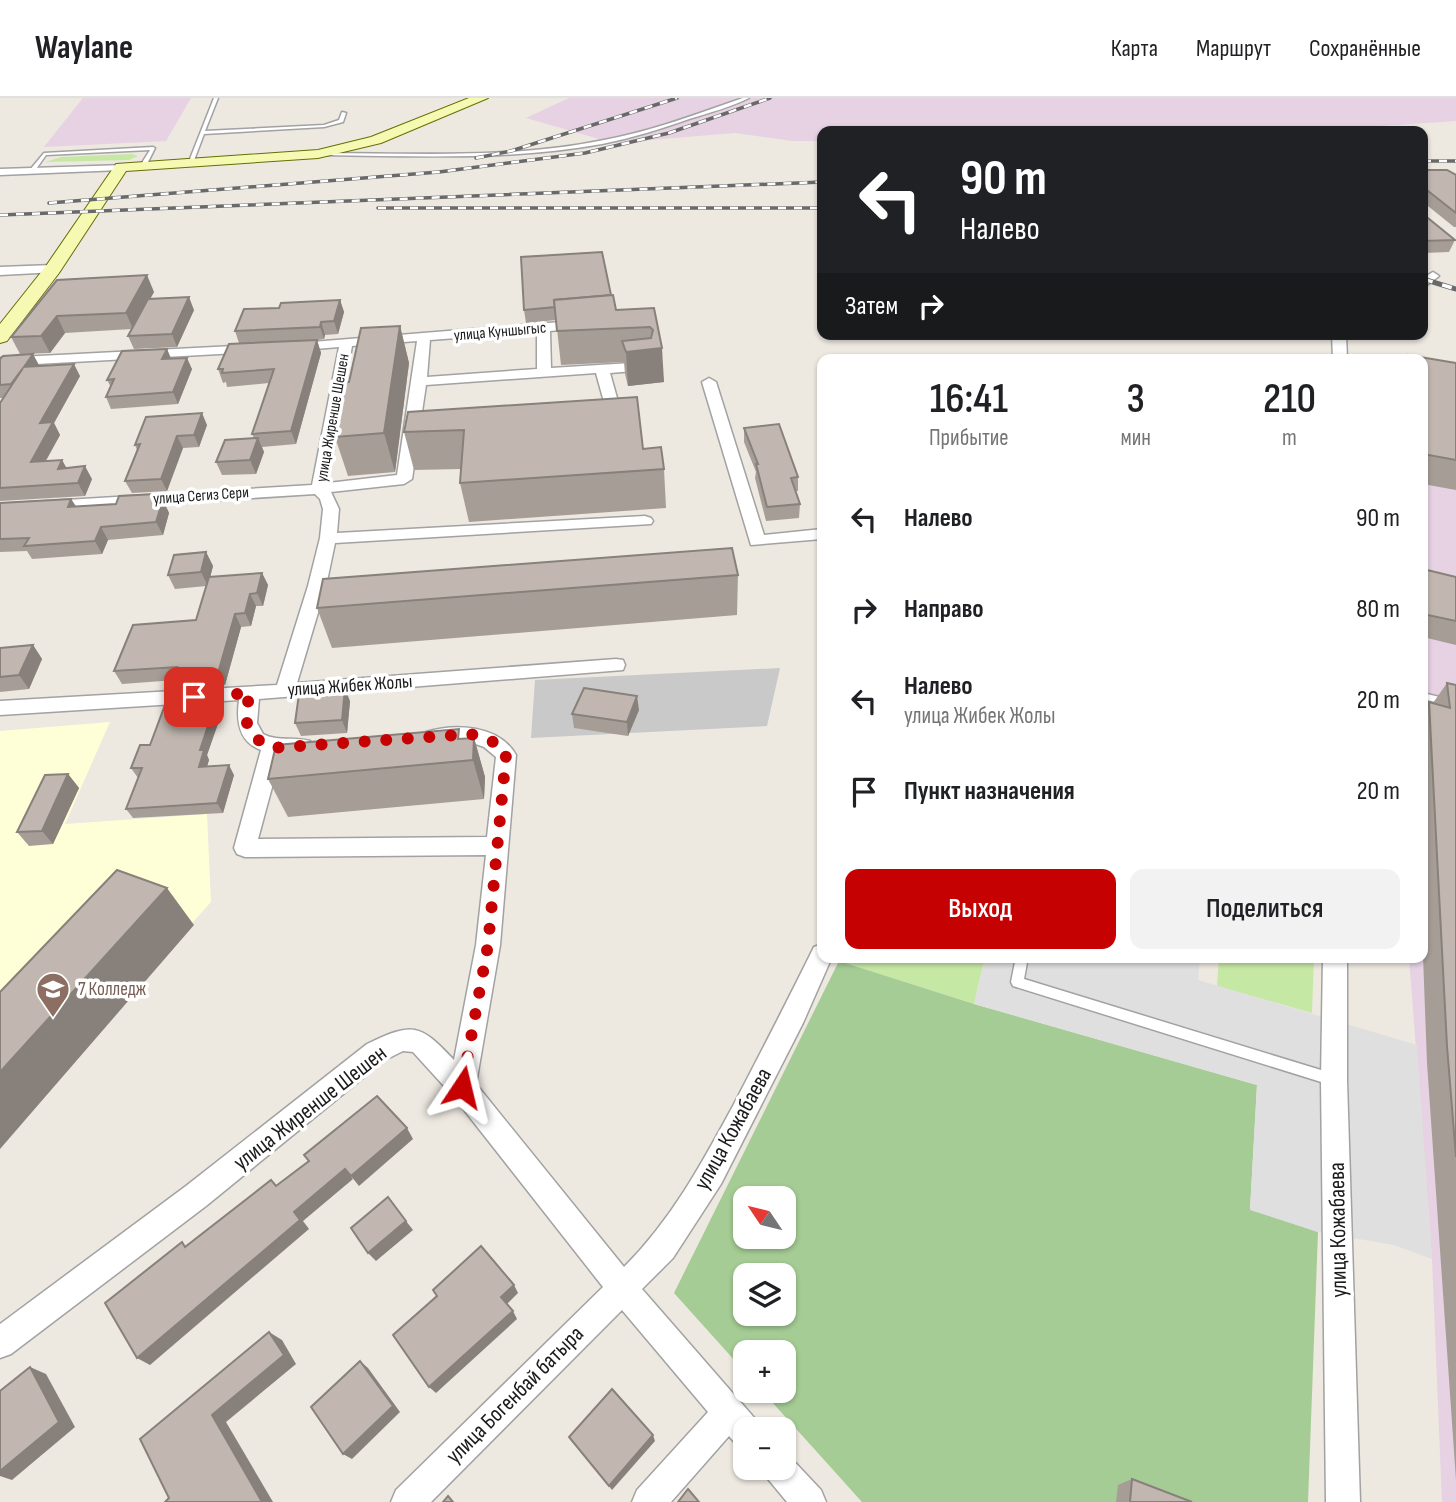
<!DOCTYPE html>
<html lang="ru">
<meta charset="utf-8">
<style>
:root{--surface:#fff;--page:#f2f2f2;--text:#202124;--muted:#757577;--line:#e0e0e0;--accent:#c50102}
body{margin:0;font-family:"Sofia Sans Condensed",sans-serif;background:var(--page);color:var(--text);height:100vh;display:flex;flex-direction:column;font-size:26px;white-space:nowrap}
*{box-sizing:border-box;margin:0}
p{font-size:23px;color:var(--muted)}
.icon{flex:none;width:38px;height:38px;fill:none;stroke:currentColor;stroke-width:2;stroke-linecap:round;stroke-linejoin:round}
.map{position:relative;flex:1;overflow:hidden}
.sheet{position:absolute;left:817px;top:256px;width:611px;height:609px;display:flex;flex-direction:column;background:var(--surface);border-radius:14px;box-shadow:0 2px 5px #0004}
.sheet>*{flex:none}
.hud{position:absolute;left:817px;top:28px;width:611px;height:214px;border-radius:14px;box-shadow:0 2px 5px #0004;background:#202124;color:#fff;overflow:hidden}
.needle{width:46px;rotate:305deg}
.controls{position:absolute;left:733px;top:1088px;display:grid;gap:14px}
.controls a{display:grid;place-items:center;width:63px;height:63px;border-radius:14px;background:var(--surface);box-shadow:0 2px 5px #0004;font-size:35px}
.pin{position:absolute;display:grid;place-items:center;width:60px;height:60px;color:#fff;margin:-30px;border-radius:14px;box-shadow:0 4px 10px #0006}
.me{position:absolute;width:77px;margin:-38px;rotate:10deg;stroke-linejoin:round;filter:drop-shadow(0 0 5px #0008)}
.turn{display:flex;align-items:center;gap:24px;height:147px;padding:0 28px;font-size:32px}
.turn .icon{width:91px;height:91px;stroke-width:2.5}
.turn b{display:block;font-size:49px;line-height:60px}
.then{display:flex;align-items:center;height:66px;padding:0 28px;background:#0003;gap:14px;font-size:26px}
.eta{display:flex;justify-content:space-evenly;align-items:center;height:119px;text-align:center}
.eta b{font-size:42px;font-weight:600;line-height:49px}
.action{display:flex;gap:14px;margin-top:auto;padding:14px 28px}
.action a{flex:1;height:80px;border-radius:14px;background:var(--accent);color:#fff;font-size:28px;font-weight:600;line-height:80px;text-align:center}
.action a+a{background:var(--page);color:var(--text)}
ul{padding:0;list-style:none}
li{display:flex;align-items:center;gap:21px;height:91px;padding:0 28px}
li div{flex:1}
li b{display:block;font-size:26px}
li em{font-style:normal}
header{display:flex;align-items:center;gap:42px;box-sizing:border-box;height:98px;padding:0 35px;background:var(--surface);border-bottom:2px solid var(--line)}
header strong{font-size:33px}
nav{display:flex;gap:38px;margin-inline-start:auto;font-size:24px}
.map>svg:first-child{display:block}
.industrial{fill:#e6d2e2}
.education{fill:#ffffd7}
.religious{fill:#c9c9c9}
.grass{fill:#c6e8a5}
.forest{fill:#a5cc94;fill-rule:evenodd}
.parking{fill:#dfdfdf}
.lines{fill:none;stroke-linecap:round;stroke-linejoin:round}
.service-casing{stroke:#a2a2a2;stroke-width:3}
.minor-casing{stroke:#a2a2a2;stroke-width:3}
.secondary-casing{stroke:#646f05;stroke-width:2}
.service{fill:#fff;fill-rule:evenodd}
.minor{fill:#fff;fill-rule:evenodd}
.secondary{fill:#f6f9b2;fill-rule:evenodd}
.rail-far1-casing{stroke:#696969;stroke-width:3.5}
.rail-casing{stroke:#696969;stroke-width:5}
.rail-far1{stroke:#fff;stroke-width:2.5;stroke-dasharray:8;stroke-linecap:butt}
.rail{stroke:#fff;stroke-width:3.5;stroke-dasharray:10;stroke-linecap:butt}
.wall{fill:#a69d97}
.shaded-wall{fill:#87807b}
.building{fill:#c1b7b0;stroke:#87807b;stroke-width:2}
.route{stroke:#c50102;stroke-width:12;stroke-dasharray:0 21.6}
.labels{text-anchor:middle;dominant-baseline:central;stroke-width:7;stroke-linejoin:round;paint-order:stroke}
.far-street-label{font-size:16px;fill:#1b1b1b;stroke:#fff}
.street-label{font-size:19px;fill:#1b1b1b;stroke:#fff}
.education-label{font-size:19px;fill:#785e54;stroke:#fff;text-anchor:start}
.near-street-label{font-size:23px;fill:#1b1b1b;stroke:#fff}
</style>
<header>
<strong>Waylane</strong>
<nav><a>Карта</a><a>Маршрут</a><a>Сохранённые</a></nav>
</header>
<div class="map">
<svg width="1456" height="1404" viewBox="0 0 1456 1404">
<rect width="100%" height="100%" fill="#ede8e0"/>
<!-- industrial -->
<g class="industrial">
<polygon points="83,0 191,0 166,43 44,49"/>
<polygon points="569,0 1456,0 1456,23 1306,33 822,33 822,43 792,43 735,35 613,45 526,20"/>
<polygon points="1423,270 1456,277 1456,1404 1442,1404 1432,1161 1409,859 1423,859"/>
</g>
<!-- education -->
<polygon class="education" points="110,624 65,726 207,716 211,804 0,1039 0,633"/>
<!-- religious -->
<polygon class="religious" points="780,570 767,628 531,640 535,582"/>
<!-- grass -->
<g class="grass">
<polygon points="132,56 138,58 129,62 45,64 61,59"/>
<polygon points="841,859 985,859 974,906 839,863"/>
<polygon points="1219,859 1314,859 1312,915 1217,888"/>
</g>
<!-- forest -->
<path class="forest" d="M839 863 974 906 1257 987 1250 1111 1318 1134 1308 1404H862L762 1293H784V1255H746L745 1274 674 1195ZM746 1101H784V1139H746ZM746 1178H784V1216H746Z"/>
<!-- parking -->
<polygon class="parking" points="985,859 1200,859 1198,882 1417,947 1432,1161 1394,1147 1318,1134 1250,1112 1257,987 974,906"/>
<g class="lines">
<defs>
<g id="service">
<polygon points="214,0 218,0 205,33 324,27 339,22 342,14 346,15 343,24 324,29 204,36 193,65 188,66"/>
<path d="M743 0H749C731 9 709 15 689 21 661 31 632 40 602 46 510 63 415 58 321 57L319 56 321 55C415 55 512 61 604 42 652 33 697 16 743 0Z"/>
<polygon points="153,49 155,50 146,68 143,70 140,68 150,52 46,57 34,74 29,73 44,55"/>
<polygon points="1423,595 1456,603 1456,609 1423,601"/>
<polygon points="1016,859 1028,859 1024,881 1334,976 1339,978 1340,982 1339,986 1334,988 1013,888 1011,884"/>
</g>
<g id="minor">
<polygon points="125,67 126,69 121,72 0,77 0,71"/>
<polygon points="53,167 57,168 57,174 0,177 0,169"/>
<polygon points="1433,174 1439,178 1423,190 1423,180"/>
<path d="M585 222 591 226 590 229 550 233 551 270 647 264 654 268 647 272 610 275 624 325 622 328 614 329 607 325 609 322 596 275 426 287 412 381 404 386 331 394 339 411 337 435 645 418 651 420 653 423 651 426 335 445 326 488 297 585 616 561 623 562 625 567 623 572 259 601 257 625 263 636C278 644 294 638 310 643L313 648 310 653 281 656 258 741 487 739 496 659 484 649 473 645 433 646 426 644 423 639 426 634C456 625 499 627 516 657L500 847 476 986 624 1169C672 1121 702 1065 734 1006 761 954 788 902 814 849L822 846V859H832L803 925 721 1086 673 1160 642 1191 757 1323 761 1332H746V1350L735 1345 729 1338 671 1404H632L637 1392 708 1314 622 1212 431 1404H391L396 1392 603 1189 453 998 413 954 403 953 385 962 206 1108 11 1256 0 1260V1226L186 1088 367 946C413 924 419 925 454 962L476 847 486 757 245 759 237 756 234 750 261 652C239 644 236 624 239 602L0 617V603L277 587 308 488 320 440 323 411 320 401 315 396 0 416V406L312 387 339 249 292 253 285 249 287 246ZM537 234V271L427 279 430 242ZM417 243 397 377 328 385 352 248Z"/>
<polygon points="1332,236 1346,236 1347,261 1333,261"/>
<polygon points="253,247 258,248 258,254 0,268 0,260"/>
<polygon points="709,280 716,284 764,437 822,431 822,441 751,447 702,284"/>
<polygon points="1323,859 1347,859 1347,982 1360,1404 1326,1404 1321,982"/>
<polygon points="784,1356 790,1359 821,1392 826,1404 787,1404 768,1381 763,1370 784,1370"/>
</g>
<polygon id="secondary" points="469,0 488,0 381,45 318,60 126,73 59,175 7,243 0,245 0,226 46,168 116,66 318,52 371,39"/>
</defs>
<!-- service casing -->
<use href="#service" class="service-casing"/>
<!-- minor casing -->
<use href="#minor" class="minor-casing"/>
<!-- secondary casing -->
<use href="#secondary" class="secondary-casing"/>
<!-- service -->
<use href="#service" class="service"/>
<!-- minor -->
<use href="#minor" class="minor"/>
<!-- secondary -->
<use href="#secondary" class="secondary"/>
<defs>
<g id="rail-far1">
<polyline points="476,60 511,53 677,0"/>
<polyline points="1423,63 1456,63"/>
<polyline points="49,105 439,74 585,55 669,35 770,0"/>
<polyline points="378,110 822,110"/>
<polyline points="0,117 822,84"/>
</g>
<polyline id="rail" points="1423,181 1456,191"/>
</defs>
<!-- rail-far1 casing -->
<use href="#rail-far1" class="rail-far1-casing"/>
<!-- rail casing -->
<use href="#rail" class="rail-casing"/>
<!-- rail-far1 -->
<use href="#rail-far1" class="rail-far1"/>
<!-- rail -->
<use href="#rail" class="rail"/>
</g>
<!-- wall -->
<g class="wall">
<polygon points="1423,72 1456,77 1456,129 1454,129 1423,104"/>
<polygon points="1423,116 1455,142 1449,154 1423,155"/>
<polygon points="57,182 154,194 150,201 194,212 177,249 134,251 128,238 132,231 65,235 50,255 20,256 11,239"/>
<polygon points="611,197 616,212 654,210 664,284 628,288 625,276 624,264 561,267 556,222 526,225 524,212"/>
<polygon points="340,202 344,214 338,236 325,237 324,241 317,242 321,255 296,346 262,349 264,354 256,376 222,377 216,364 254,340 252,336 269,285 227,289 226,284 223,285 218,271 239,245 235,233 279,210"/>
<polygon points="400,228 409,265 395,374 348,378 335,339 349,284"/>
<polygon points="167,251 171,260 192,271 178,306 111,311 106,299 111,289 107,282"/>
<polygon points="1408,257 1456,265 1456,392 1423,386 1423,261 1405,261"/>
<polygon points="0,261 39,268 80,278 54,325 60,337 46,363 67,370 92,381 85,398 0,403 0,305 3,300 0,300"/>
<polygon points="408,314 643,351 664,371 666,410 469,424 460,385 461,371 414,372 404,334"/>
<polygon points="207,327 199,349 183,350 167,393 132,395 125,383 137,352 135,347"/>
<polygon points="744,330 798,379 798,393 795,393 800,406 799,420 766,423 755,380 756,374 744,344"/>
<polygon points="156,396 159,403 163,402 169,415 163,437 108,442 102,456 32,461 27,453 0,454 0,405 71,401 76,408 116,406"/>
<polygon points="206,454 213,468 210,479 262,475 268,487 263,508 256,508 251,528 241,529 225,587 180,590 176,582 122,586 114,573 196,522 206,488 175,491 168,477"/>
<polygon points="1423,471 1456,479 1456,547 1423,539"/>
<polygon points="738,477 737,517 332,550 317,510"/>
<polygon points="33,547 42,561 29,591 0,594 0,550"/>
<polygon points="1447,585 1456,587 1456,1382 1427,965 1423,858 1423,612 1429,604 1433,605"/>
<polygon points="350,603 347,635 301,638 295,625"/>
<polygon points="219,606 218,611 221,617 207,657 209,662 207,668 234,677 223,715 133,720 126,711 138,680 131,670 150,647"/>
<polygon points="639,612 628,638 574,630 572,616"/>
<polygon points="474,640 485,679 484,701 288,719 268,681 462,641"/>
<polygon points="68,676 79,690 53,746 29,748 17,734"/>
<polygon points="1132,1381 1192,1404 1116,1404 1118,1387"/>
</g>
<!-- shaded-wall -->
<g class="shaded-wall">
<polygon points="147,177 154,194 133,231 126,215"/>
<polygon points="189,199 194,212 177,249 172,236"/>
<polygon points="340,202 344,214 338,236 334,223"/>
<polygon points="57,218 65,235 50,255 41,238"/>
<polygon points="321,224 325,237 324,241 320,229"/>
<polygon points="400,228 409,265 395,374 384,335"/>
<polygon points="317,242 321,255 296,346 291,333"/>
<polygon points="662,250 664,284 628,288 626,254"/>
<polygon points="167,251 171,262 162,261"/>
<polygon points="33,256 40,269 24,269"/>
<polygon points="187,260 192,271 178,306 173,294"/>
<polygon points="74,266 80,278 54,325 60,337 38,376 31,364 40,325"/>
<polygon points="202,315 207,327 199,349 194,337"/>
<polygon points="177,338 183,350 167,393 161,381"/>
<polygon points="258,340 264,354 256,376 250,362"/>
<polygon points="62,362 69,374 58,371"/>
<polygon points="85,368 92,381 85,398 78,385"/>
<polygon points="156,396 162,407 163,402 169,415 163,437 156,424 153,403"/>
<polygon points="71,401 79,414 68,409"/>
<polygon points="101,429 108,442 102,456 95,443"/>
<polygon points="206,454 213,468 208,488 201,474"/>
<polygon points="262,475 268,487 263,508 257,495"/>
<polygon points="250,496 256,508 251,528 245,515"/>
<polygon points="235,516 241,529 225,587 218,575"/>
<polygon points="33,547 42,561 29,591 19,577"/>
<polygon points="345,590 350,603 347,635 342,622"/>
<polygon points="214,596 219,606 218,611 221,617 207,657 209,662 204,679 199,669 200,652"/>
<polygon points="637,598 639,612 628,638 627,624"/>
<polygon points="474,640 485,679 484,701 473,662"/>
<polygon points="229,667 234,677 223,715 217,705"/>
<polygon points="68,676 79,690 53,746 42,733"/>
<polygon points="167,790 194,827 0,1051 0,974"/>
<polygon points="407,1030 413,1041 359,1088 351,1078"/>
<polygon points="345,1071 353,1081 303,1123 309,1131 150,1267 137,1260 294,1114"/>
<polygon points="406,1123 413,1132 376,1163 368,1155"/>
<polygon points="514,1187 518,1195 506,1207 501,1199"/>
<polygon points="513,1213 517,1221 436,1295 429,1289"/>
<polygon points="269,1234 282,1242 296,1266 226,1324 273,1404 262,1404 212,1317"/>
<polygon points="360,1263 368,1270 400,1314 352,1361 343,1356"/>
<polygon points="30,1269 46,1276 75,1329 12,1382 0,1378 0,1373"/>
<polygon points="653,1337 655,1343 612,1392 609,1388"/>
</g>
<!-- building -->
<g class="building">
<polygon points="1423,72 1447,72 1456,77 1456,115 1423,89"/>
<polygon points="1423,116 1455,142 1423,143"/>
<polygon points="602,154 611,197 554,202 555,209 524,212 521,159"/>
<polygon points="147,177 126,215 57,218 41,238 11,239 57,182"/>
<polygon points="613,197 616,212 654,210 662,250 626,254 622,243 651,240 653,232 650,229 557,233 554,202"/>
<polygon points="189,199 172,236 128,238 148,201"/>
<polygon points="340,202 334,223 321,224 320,229 235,233 244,211 279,210 281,205"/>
<polygon points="400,228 384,335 335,339 346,284 349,284 361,230"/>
<polygon points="317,242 291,333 252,336 274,271 222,275 223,271 218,271 229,246"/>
<polygon points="167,251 162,261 187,260 173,294 106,299 114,281 107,282 122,253"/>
<polygon points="33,256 24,269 74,266 40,325 53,324 31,364 62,362 58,371 85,368 78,385 0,390 0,305 23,270 11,286 0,287 0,261 3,258"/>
<polygon points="1408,257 1456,265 1456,362 1423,356 1423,261 1408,261"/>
<polygon points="637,299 643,351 661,349 664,371 460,385 464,332 404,334 408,314"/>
<polygon points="202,315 194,337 177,338 161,381 125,383 140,346 135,347 146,319"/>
<polygon points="779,326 798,379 791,380 800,406 767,409 756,366 758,366 744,330"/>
<polygon points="258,340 250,362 216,364 225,342"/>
<polygon points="156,396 153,403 163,402 156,424 101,429 95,443 24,448 29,440 0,441 0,405 71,401 68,409 116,406 119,398"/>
<polygon points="732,450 738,477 317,510 323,481"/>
<polygon points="206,454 201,474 168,477 174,457"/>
<polygon points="1423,471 1456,479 1456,523 1423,516"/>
<polygon points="262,475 257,495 250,496 245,515 235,516 218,575 173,577 177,569 114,573 133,527 196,522 209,479"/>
<polygon points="33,547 19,577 0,579 0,550"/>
<polygon points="1447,585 1456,587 1456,1059 1447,948 1429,604 1450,610"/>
<polygon points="345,590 342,622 295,625 299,596"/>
<polygon points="584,590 637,598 627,624 572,616"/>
<polygon points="214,596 211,607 215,607 200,652 204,652 199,669 229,667 217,705 126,711 142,670 131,670 140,647 150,647 168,599"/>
<polygon points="459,631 458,641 474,640 473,662 268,681 276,647"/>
<polygon points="68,676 42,733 17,734 45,677"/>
<polygon points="117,772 167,790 0,974 0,894"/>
<polygon points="377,998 407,1030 351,1078 345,1071 294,1114 300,1122 137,1260 105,1205 182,1144 185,1149 271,1082 276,1088 309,1063 304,1057"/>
<polygon points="388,1099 406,1123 368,1155 351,1130"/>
<polygon points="481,1148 514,1187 501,1199 513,1213 429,1289 393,1237 437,1198 433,1192"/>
<polygon points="269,1234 284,1257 212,1317 262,1404 165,1404 169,1400 140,1341"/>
<polygon points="360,1263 393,1308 343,1356 311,1309"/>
<polygon points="30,1269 59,1324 0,1373 0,1293"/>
<polygon points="612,1291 653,1337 609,1388 569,1339"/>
<polygon points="1132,1381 1192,1404 1130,1404"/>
<polygon points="688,1391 699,1404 678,1404"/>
<polygon points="448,1398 453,1404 443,1404"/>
</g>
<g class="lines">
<!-- route -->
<path class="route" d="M194 599 250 595C243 624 244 636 272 650L471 636 499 646 506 657 488 847 462 989"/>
</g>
<!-- icons -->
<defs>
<symbol id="university-pin" viewBox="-11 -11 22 30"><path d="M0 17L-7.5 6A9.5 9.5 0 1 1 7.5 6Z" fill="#8d6e63" stroke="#fff"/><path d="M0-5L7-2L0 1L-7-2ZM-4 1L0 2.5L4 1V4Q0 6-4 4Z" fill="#fff"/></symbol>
</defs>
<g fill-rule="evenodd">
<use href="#university-pin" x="34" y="872" width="38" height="52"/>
</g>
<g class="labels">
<!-- far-street labels -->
<g class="far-street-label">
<text transform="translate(500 234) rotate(-5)">улица Куншыгыс</text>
<text transform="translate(333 320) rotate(-80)">улица Жиренше Шешен</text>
<text transform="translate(201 398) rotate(-4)">улица Сегиз Сери</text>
</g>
<!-- street labels -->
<g class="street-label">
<text transform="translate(350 588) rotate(-4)">улица Жибек Жолы</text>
</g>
<!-- education labels -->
<g class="education-label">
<text x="78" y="891">7 Колледж</text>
</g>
<!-- near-street labels -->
<g class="near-street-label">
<text transform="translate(310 1010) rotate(-38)">улица Жиренше Шешен</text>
<text transform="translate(733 1031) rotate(-61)">улица Кожабаева</text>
<text transform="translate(1338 1132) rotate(-91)">улица Кожабаева</text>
<text transform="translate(515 1297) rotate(-45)">улица Богенбай батыра</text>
</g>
</g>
</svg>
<div class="controls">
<a><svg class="needle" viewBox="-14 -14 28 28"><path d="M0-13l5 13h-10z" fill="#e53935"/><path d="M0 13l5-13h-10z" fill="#757577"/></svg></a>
<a><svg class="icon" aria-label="layers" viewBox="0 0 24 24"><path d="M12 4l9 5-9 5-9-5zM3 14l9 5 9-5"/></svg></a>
<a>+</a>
<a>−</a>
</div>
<div class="pin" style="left:194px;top:599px;background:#d93025"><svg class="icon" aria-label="arrive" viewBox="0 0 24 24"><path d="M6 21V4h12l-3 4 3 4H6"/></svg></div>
<svg class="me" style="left:462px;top:989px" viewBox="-20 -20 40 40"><path d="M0-17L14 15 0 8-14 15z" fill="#c50102" stroke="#fff" stroke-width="4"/></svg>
<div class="hud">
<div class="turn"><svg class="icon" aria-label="left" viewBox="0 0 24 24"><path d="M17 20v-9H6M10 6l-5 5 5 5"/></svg><div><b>90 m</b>Налево</div></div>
<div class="then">Затем<svg class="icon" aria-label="right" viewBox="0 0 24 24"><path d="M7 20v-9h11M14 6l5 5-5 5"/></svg></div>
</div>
<section class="sheet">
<div class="eta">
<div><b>16:41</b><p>Прибытие</p></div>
<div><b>3</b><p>мин</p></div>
<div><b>210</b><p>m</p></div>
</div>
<ul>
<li><svg class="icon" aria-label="left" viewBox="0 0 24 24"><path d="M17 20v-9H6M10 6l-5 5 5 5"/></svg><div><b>Налево</b></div><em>90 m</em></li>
<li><svg class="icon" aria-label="right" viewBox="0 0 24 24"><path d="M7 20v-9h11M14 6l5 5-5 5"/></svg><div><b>Направо</b></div><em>80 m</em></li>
<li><svg class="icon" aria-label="left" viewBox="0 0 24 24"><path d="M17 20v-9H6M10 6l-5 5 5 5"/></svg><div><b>Налево</b><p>улица Жибек Жолы</p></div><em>20 m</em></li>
<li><svg class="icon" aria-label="arrive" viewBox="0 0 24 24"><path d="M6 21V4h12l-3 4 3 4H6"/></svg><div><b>Пункт назначения</b></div><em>20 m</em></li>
</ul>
<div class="action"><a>Выход</a><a>Поделиться</a></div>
</section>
</div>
